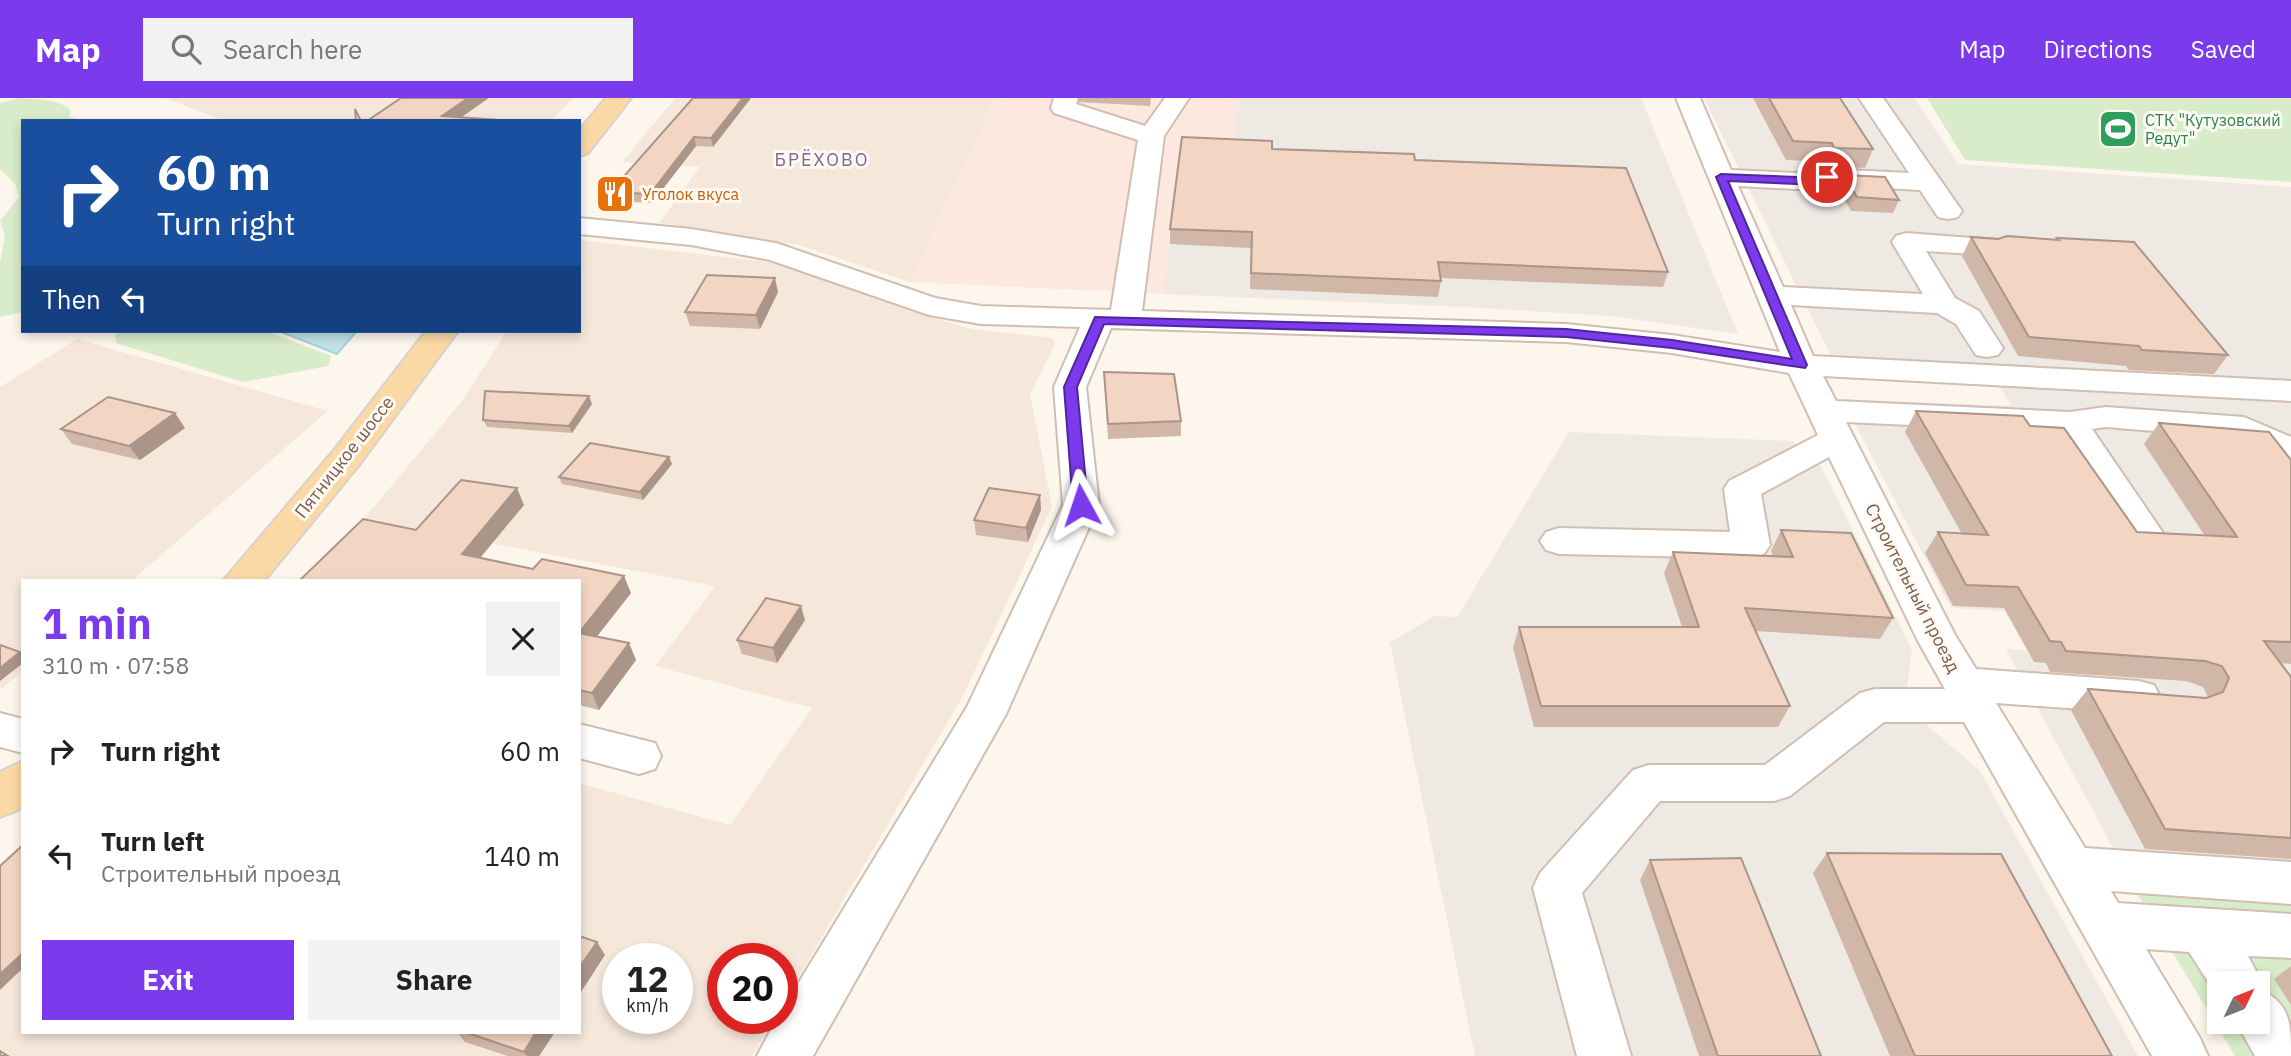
<!DOCTYPE html>
<meta charset="utf-8">
<style>
:root{--surface:#fff;--page:#f2f2f2;--text:#222;--muted:#767676;--accent:#7c3aed}
body{margin:0;font-family:"IBM Plex Sans",sans-serif;background:var(--page);color:var(--text);height:100vh;display:flex;flex-direction:column;font-size:26px;white-space:nowrap}
*{box-sizing:border-box;margin:0}
p{font-size:23px;color:var(--muted)}
.icon{flex:none;width:38px;height:38px;fill:none;stroke:currentColor;stroke-width:2;stroke-linecap:round;stroke-linejoin:round}
.map{position:relative;flex:1;overflow:hidden}
.panel{position:absolute;left:21px;top:481px;width:560px;height:455px;display:flex;flex-direction:column;background:var(--surface);border-radius:0px;box-shadow:0 4px 10px #0003}
.panel>*{flex:none}
.top-card{position:absolute;left:21px;top:21px;width:560px;height:214px;border-radius:0px;box-shadow:0 4px 10px #0003;background:#1a4fa0;color:#fff;overflow:hidden}
.needle{width:46px;rotate:47deg}
.tools{position:absolute;left:2207px;top:873px;display:grid;gap:14px}
.tools a{display:grid;place-items:center;width:63px;height:63px;border-radius:0px;background:var(--surface);box-shadow:0 4px 10px #0003;font-size:35px}
.speed{position:absolute;left:602px;top:845px;display:flex;gap:14px;font-size:35px;font-weight:700;text-align:center}
.speed>*{display:grid;place-content:center;width:91px;height:91px;border-radius:50%;background:var(--surface);box-shadow:0 4px 10px #0003;line-height:1}
.speed small{font-size:18px;font-weight:400}
.speed .limit{border:10px solid #d22;background:#fff;color:#111}
.pin{position:absolute;display:grid;place-items:center;width:60px;height:60px;color:#fff;margin:-30px;border:4px solid #fff;border-radius:50%;box-shadow:0 2px 7px #0007}
.me{position:absolute;width:77px;margin:-38px;rotate:355deg;stroke-linejoin:round;filter:drop-shadow(0 0 5px #0008)}
.turn{display:flex;align-items:center;gap:24px;height:147px;padding:0 21px;font-size:32px}
.turn .icon{width:91px;height:91px;stroke-width:2.5}
.turn b{display:block;font-size:49px;line-height:60px}
.then{display:flex;align-items:center;height:66px;padding:0 21px;background:#0003;gap:14px;font-size:26px}
.round{display:grid;place-items:center;flex:none;width:74px;height:74px;border-radius:0px;background:var(--page)}
.overview{display:flex;align-items:center;justify-content:space-between;height:119px;padding:0 21px}
h1{font-size:42px;font-weight:700;line-height:52px;color:var(--accent)}
.primary-button{display:flex;gap:14px;margin-top:auto;padding:14px 21px}
.primary-button a{flex:1;height:80px;border-radius:0px;background:var(--accent);color:#fff;font-size:28px;font-weight:700;line-height:80px;text-align:center}
.primary-button a+a{background:var(--page);color:var(--text)}
ul{padding:0;list-style:none}
li{display:flex;align-items:center;gap:21px;height:105px;padding:0 21px}
li div{flex:1}
li b{display:block;font-size:26px}
li em{font-style:normal}
header{display:flex;align-items:center;gap:42px;box-sizing:border-box;height:98px;padding:0 35px;background:var(--accent);color:#fff}
header strong{font-size:33px}
nav{display:flex;gap:38px;margin-inline-start:auto;font-size:24px}
.search{width:490px;height:63px;background:var(--page);display:flex;align-items:center;gap:18px;box-sizing:border-box;padding:0 24px;border-radius:0px;color:var(--muted);font-size:26px}
.map>svg:first-child{display:block}
.residential{fill:#f5e8da;fill-rule:evenodd}
.commercial{fill:#fde8e0}
.industrial{fill:#efe9e4}
.green{fill:#d8ecc9;fill-rule:evenodd}
.water{fill:#bfe3e8;stroke:#a5d3da;stroke-width:2}
.lines{fill:none;stroke-linecap:round;stroke-linejoin:round}
.minor-casing{stroke:#d1beb0;stroke-width:4}
.major-casing{stroke:#dad1cd;stroke-width:4}
.minor{fill:#fff;fill-rule:evenodd}
.major{fill:#fbd9a5;fill-rule:evenodd}
.wall{fill:#d1b7a8}
.shaded-wall{fill:#aa9588}
.building{fill:#f3d5c3;stroke:#aa9588;stroke-width:2}
.route{fill:#7c3aed;stroke:#51269a;stroke-width:2}
.labels{text-anchor:middle;dominant-baseline:central;stroke-width:6;stroke-linejoin:round;paint-order:stroke}
.far-leisure-label{font-size:16px;fill:#27864d;stroke:#fffaf3;text-anchor:start}
.far-food-label{font-size:16px;fill:#c56008;stroke:#fffaf3;text-anchor:start}
.far-quarter-label{font-size:18px;letter-spacing:2px;fill:#846695;stroke:#fffaf3}
.street-label{font-size:18px;fill:#7a5c4d;stroke:#fffaf3}
</style>
<header>
<strong>Map</strong>
<div class="search"><svg class="icon" aria-label="search" viewBox="0 0 24 24"><circle cx="10" cy="10" r="6"/><path d="M15 15l6 6"/></svg>Search here</div>
<nav><a>Map</a><a>Directions</a><a>Saved</a></nav>
</header>
<div class="map">
<svg width="2291" height="958" viewBox="0 0 2291 958">
<rect width="100%" height="100%" fill="#fdf6ec"/>
<!-- residential -->
<g class="residential">
<polygon points="164,0 574,0 550,23 240,23 218,20"/>
<polygon points="675,0 995,0 910,184 799,147 659,125 700,69 622,64"/>
<path d="M579 142 793 167 909 213 972 231 1052 240 1055 246 1030 296 1052 409 963 598 782 907V861H723V920L774 921 752 958H0V766L23 745V934H579V685L730 727 812 610 655 568 715 488 364 421 461 304 507 233H579ZM618 861H677V920H618Z"/>
<polygon points="77,241 328,313 131,483 23,483 23,573 0,592 0,289"/>
</g>
<!-- commercial -->
<polygon class="commercial" points="995,0 1238,0 1235,56 1180,54 1163,196 910,184"/>
<!-- industrial -->
<g class="industrial">
<polygon points="1238,0 1641,0 1738,236 1611,218 1465,209 1163,196 1180,54 1235,56"/>
<polygon points="1704,0 1914,0 1958,66 2291,89 2291,285 1831,258"/>
<polygon points="1997,285 2291,300 2291,802 2126,774 2006,551 2027,552 2005,513 1951,510 1842,301 2012,308"/>
<polygon points="1569,334 1792,343 1822,370 1912,552 1907,590 1928,628 1980,673 2138,958 1475,958 1390,545 1434,518 1457,519"/>
</g>
<!-- green -->
<g class="green">
<path d="M20 0C35 2 61 0 71 13L69 19 90 23H23V214L0 219V164L5 138 0 123 19 99 15 86 0 71V5Z"/>
<polygon points="1927,0 2291,0 2291,84 1965,62"/>
<polygon points="122,233 266,233 331,258 328,268 243,284 116,245 115,236"/>
<path d="M2135 792 2291 802V958H2235ZM2219 886H2258V924H2219Z"/>
</g>
<!-- water -->
<polygon class="water" points="279,233 357,233 337,256"/>
<g class="lines">
<defs>
<g id="minor">
<path d="M1054 0H1078L1076 6 1145 28 1165 0H1189L1164 38 1142 213 1566 226 1672 237 1780 254 1676 0H1700L1731 72 1797 75 1827 71 1909 75 1859 0H1883L1962 113 1958 119 1948 121 1938 119 1920 92 1827 87 1797 91 1738 88 1783 189 1923 196 1892 144 1896 138 1906 135 1998 142 2002 148 1998 154 1988 157 1926 153 1955 200 1979 213 2003 250 1998 257 1987 259 1976 257 1956 226 1937 215 1791 207 1813 258 2291 283V303L1823 278 1836 303 2070 314 2106 309 2244 319 2291 339V363L2237 340 2106 329 2092 331 2163 435 2157 444 2144 448 2131 444 2060 334 1846 324 1955 537 1976 571 2139 583 2154 587 2160 599 2154 611 2139 615 1996 605 2085 750 2291 764V806L2111 793 2118 805 2291 816V860L2248 858 2263 886 2261 892C2291 906 2291 927 2291 958H2255L2236 924H2258V886H2219V901L2189 854 2146 851 2200 940 2208 958H2152L1964 624H1884L1790 698 1774 703H1660L1582 795 1631 958H1577L1533 790 1540 775 1633 672 1649 667H1765L1860 595 1875 591H1945L1918 543 1829 359 1761 396 1770 447 1764 456 1751 460 1559 456 1546 452 1540 443 1546 434 1559 430 1730 434 1724 391 1729 383 1818 337 1789 275 1672 255 1566 244 1111 230 1086 289 1099 407 1006 616 813 958H757L777 920H782V912L967 609 1063 407 1054 289 1080 229 981 226 929 217 770 162 691 147 579 136V120L691 131 776 145 935 200 981 208 1111 212 1138 42 1054 15 1051 10Z"/>
<polygon points="0,615 23,621 23,655 0,649"/>
<polygon points="579,626 655,645 661,658 655,671 639,676 579,660"/>
</g>
<g id="major">
<polygon points="606,0 631,0 588,55 579,58 579,33"/>
<polygon points="426,233 458,233 359,367 264,483 223,483 335,351"/>
<polygon points="23,663 23,708 16,713 0,719 0,674"/>
</g>
</defs>
<!-- minor casing -->
<use href="#minor" class="minor-casing"/>
<!-- major casing -->
<use href="#major" class="major-casing"/>
<!-- minor -->
<use href="#minor" class="minor"/>
<!-- major -->
<use href="#major" class="major"/>
</g>
<!-- wall -->
<g class="wall">
<polygon points="751,0 713,49 696,48 652,105 613,103 610,94"/>
<polygon points="1079,0 1151,0 1150,8 1079,4"/>
<polygon points="1753,0 1840,0 1873,51 1865,70 1827,68 1824,64 1786,62"/>
<polygon points="1272,51 1415,62 1668,174 1663,189 1440,180 1441,183 1438,199 1250,191 1251,150 1170,146 1170,131"/>
<polygon points="1844,77 1899,102 1893,115 1851,113 1838,90"/>
<polygon points="1971,139 2056,142 2057,140 2228,257 2214,276 2129,272 2126,268 2018,258 1962,158"/>
<polygon points="778,194 760,231 690,228 685,214"/>
<polygon points="1104,274 1181,323 1181,338 1108,341"/>
<polygon points="589,298 592,306 572,335 487,329 483,322"/>
<polygon points="1916,313 2030,328 2137,434 2205,438 2144,346 2159,325 2291,362 2291,566 2281,565 2291,579 2291,761 2145,751 2071,612 2088,591 2206,600 2208,599 2203,589 2186,583 2050,574 2046,565 2034,564 2004,510 1953,508 1925,455 1938,434 1962,436 1905,334"/>
<polygon points="185,330 140,362 72,346 61,331"/>
<polygon points="669,359 672,366 643,402 562,386 559,379"/>
<polygon points="1040,397 1041,412 1028,444 976,437 974,422"/>
<polygon points="524,407 480,460 631,495 597,538 636,562 599,612 579,607 579,483 299,483 416,432"/>
<polygon points="1781,432 1893,520 1880,541 1755,533 1790,608 1778,629 1534,629 1513,550 1519,529 1682,529 1664,475 1673,454 1773,458 1771,453"/>
<polygon points="805,522 777,565 742,556 737,542"/>
<polygon points="1827,755 2112,958 1890,958 1813,775"/>
<polygon points="1650,762 1821,958 1699,958 1640,782"/>
<polygon points="2291,868 2291,907 2274,881"/>
<polygon points="457,934 555,934 539,958 508,958 465,944"/>
</g>
<!-- shaded-wall -->
<g class="shaded-wall">
<polygon points="468,0 489,0 456,23 442,18"/>
<polygon points="743,0 751,0 713,49 711,40"/>
<polygon points="694,39 696,48 652,105 650,96"/>
<polygon points="775,180 778,194 760,231 756,217"/>
<polygon points="589,298 592,306 572,335 569,328"/>
<polygon points="175,315 185,330 140,362 129,348"/>
<polygon points="669,359 672,366 643,402 640,394"/>
<polygon points="517,390 524,407 470,472 462,456"/>
<polygon points="1040,397 1041,412 1028,444 1026,430"/>
<polygon points="624,478 631,495 587,551 579,535"/>
<polygon points="801,508 805,522 777,565 773,550"/>
<polygon points="629,545 636,562 599,612 592,595"/>
<polygon points="20,554 23,557 23,565 0,583 0,570"/>
<polygon points="597,844 605,857 579,897 579,870"/>
<polygon points="23,855 23,870 0,892 0,876"/>
<polygon points="536,934 555,934 539,958 527,958 524,954"/>
</g>
<!-- building -->
<g class="building">
<polygon points="401,0 468,0 442,18 512,23 367,23"/>
<polygon points="693,0 743,0 711,40 694,39 650,96 610,94"/>
<polygon points="1769,0 1840,0 1873,51 1834,50 1832,45 1793,43"/>
<polygon points="355,11 361,23 356,23"/>
<polygon points="1182,39 1272,43 1272,51 1414,56 1415,62 1626,70 1668,174 1438,164 1441,183 1251,175 1252,134 1170,131"/>
<polygon points="1844,77 1885,79 1899,102 1857,99"/>
<polygon points="2007,138 2059,142 2057,140 2134,144 2228,257 2142,252 2139,248 2029,239 1971,139 1998,141"/>
<polygon points="707,177 775,180 756,217 685,214"/>
<polygon points="1104,274 1174,276 1181,323 1108,326"/>
<polygon points="485,293 589,298 569,328 483,322"/>
<polygon points="108,299 175,315 129,348 61,331"/>
<polygon points="1916,313 2023,318 2030,328 2064,330 2137,434 2237,439 2159,325 2269,334 2291,362 2291,544 2264,543 2291,579 2291,740 2165,731 2088,591 2206,600 2223,594 2229,580 2222,568 2205,563 2066,553 2061,544 2050,543 2018,489 1966,487 1938,434 1988,437"/>
<polygon points="590,345 669,359 640,394 559,379"/>
<polygon points="461,382 517,390 462,456 533,471 542,461 624,478 579,535 629,545 592,595 579,592 579,483 299,483 363,421 416,432"/>
<polygon points="989,390 1040,397 1026,430 974,422"/>
<polygon points="1781,432 1851,435 1893,520 1745,510 1790,608 1541,608 1519,529 1699,529 1673,454 1793,459"/>
<polygon points="766,500 801,508 773,550 737,542"/>
<polygon points="0,547 20,554 0,570"/>
<polygon points="23,747 23,855 0,876 0,768"/>
<polygon points="1827,755 2001,756 2112,958 1915,958"/>
<polygon points="1741,760 1821,958 1718,958 1650,762"/>
<polygon points="579,838 597,844 579,870"/>
<polygon points="465,934 536,934 524,954"/>
<polygon points="0,953 8,958 0,958"/>
</g>
<!-- route -->
<polygon class="route" points="1827,75 1832,79 1831,81 1797,86 1728,83 1807,267 1805,270 1672,250 1566,239 1104,226 1077,289 1088,407 1081,412 1073,407 1064,289 1095,219 1566,231 1672,242 1792,261 1716,79 1721,76 1797,79"/>
<!-- icons -->
<defs>
<symbol id="stadium-square" viewBox="-11 -11 22 22"><rect x="-9" y="-9" width="18" height="18" rx="4" fill="#2e9e5b" stroke="#fffaf3"/><path d="M0-5a6.5 5 0 1 0 0 10a6.5 5 0 1 0 0-10ZM-3.5-1.8h7v3.6h-7Z" fill="#fff"/></symbol>
<symbol id="restaurant-square" viewBox="-11 -11 22 22"><rect x="-9" y="-9" width="18" height="18" rx="4" fill="#e8710a" stroke="#fffaf3"/><path d="M-5-6h1v4h1v-4h1v4h1v-4h1v5L-1.5 .5V6h-2V.5L-5-1ZM5-6V6H3V1.5H1.5Q1.5-4 5-6Z" fill="#fff"/></symbol>
</defs>
<g fill-rule="evenodd">
<use href="#stadium-square" x="2096" y="9" width="44" height="44"/>
<use href="#restaurant-square" x="593" y="74" width="44" height="44"/>
</g>
<g class="labels">
<!-- far-leisure labels -->
<g class="far-leisure-label">
<text x="2145" y="22">СТК "Кутузовский<tspan x="2145" dy="18">Редут"</tspan></text>
</g>
<!-- far-food labels -->
<g class="far-food-label">
<text x="642" y="96">Уголок вкуса</text>
</g>
<!-- far-quarter labels -->
<g class="far-quarter-label">
<text x="822" y="61">БРЁХОВО</text>
</g>
<!-- street labels -->
<g class="street-label">
<text transform="translate(344 359) rotate(-52)">Пятницкое шоссе</text>
<text transform="translate(1913 490) rotate(63)">Строительный проезд</text>
</g>
</g>
</svg>
<div class="tools">
<a><svg class="needle" viewBox="-14 -14 28 28"><path d="M0-13l5 13h-10z" fill="#e53935"/><path d="M0 13l5-13h-10z" fill="#767676"/></svg></a>
</div>
<div class="speed"><div>12<small>km/h</small></div><div class="limit">20</div></div>
<div class="pin" style="left:1827px;top:79px;background:#d93025"><svg class="icon" aria-label="arrive" viewBox="0 0 24 24"><path d="M6 21V4h12l-3 4 3 4H6"/></svg></div>
<svg class="me" style="left:1081px;top:407px" viewBox="-20 -20 40 40"><path d="M0-17L14 15 0 8-14 15z" fill="#7c3aed" stroke="#fff" stroke-width="4"/></svg>
<div class="top-card">
<div class="turn"><svg class="icon" aria-label="right" viewBox="0 0 24 24"><path d="M7 20v-9h11M14 6l5 5-5 5"/></svg><div><b>60 m</b>Turn right</div></div>
<div class="then">Then<svg class="icon" aria-label="left" viewBox="0 0 24 24"><path d="M17 20v-9H6M10 6l-5 5 5 5"/></svg></div>
</div>
<section class="panel">
<div class="overview"><div><h1>1 min</h1><p>310 m · 07:58</p></div><a class="round"><svg class="icon" aria-label="close" viewBox="0 0 24 24"><path d="M6 6l12 12M18 6L6 18"/></svg></a></div>
<ul>
<li><svg class="icon" aria-label="right" viewBox="0 0 24 24"><path d="M7 20v-9h11M14 6l5 5-5 5"/></svg><div><b>Turn right</b></div><em>60 m</em></li>
<li><svg class="icon" aria-label="left" viewBox="0 0 24 24"><path d="M17 20v-9H6M10 6l-5 5 5 5"/></svg><div><b>Turn left</b><p>Строительный проезд</p></div><em>140 m</em></li>
</ul>
<div class="primary-button"><a>Exit</a><a>Share</a></div>
</section>
</div>
